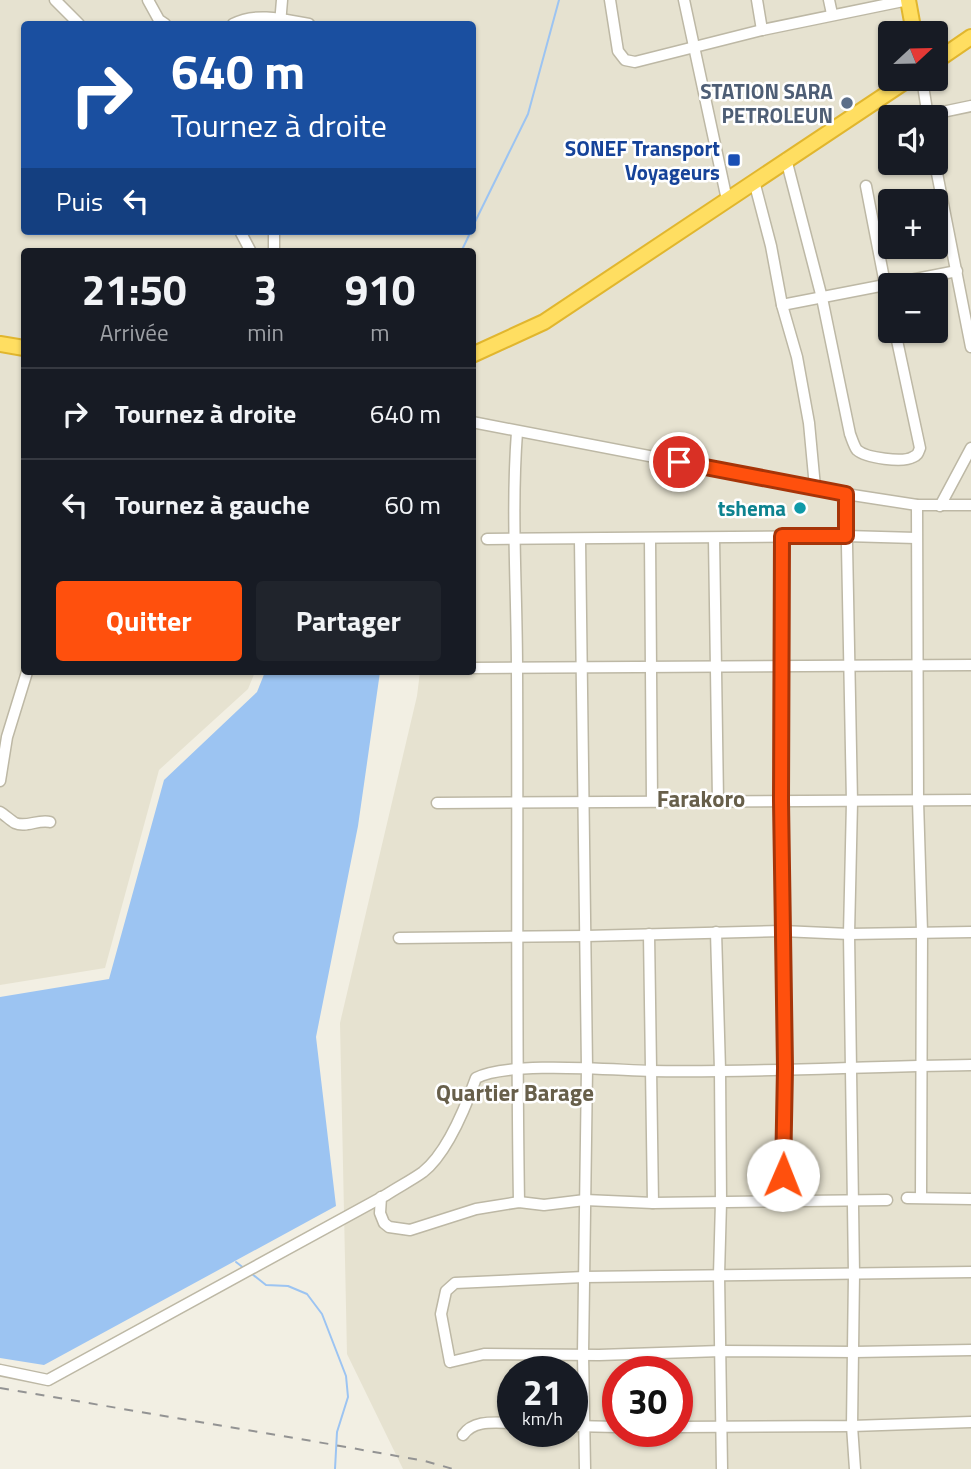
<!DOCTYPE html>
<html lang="fr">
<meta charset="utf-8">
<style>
:root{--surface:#171b24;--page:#20242c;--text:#f1f3f6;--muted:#9ea1a6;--line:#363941;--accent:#ff500d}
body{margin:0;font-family:"Titillium Web",sans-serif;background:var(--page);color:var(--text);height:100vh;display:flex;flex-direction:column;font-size:26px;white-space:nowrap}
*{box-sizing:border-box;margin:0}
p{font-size:23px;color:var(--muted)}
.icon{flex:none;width:38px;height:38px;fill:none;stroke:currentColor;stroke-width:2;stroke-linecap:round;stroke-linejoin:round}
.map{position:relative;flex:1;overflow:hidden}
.sheet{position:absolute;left:21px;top:248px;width:455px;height:427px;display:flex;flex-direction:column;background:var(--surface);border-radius:7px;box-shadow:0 2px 5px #0004}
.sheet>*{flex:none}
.hud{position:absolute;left:21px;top:21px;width:455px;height:214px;border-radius:7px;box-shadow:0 2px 5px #0004;background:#1a4fa0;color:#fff;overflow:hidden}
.needle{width:46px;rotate:68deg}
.fabs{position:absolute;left:878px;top:21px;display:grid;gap:14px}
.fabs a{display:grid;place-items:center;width:70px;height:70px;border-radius:7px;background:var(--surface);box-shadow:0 2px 5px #0004;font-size:35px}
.speed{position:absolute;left:497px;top:1356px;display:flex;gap:14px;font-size:35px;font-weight:700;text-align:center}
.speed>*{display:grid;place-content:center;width:91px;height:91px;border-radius:50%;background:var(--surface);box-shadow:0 2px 5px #0004;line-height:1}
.speed small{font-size:18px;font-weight:400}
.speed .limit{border:10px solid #d22;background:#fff;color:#111}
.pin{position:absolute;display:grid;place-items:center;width:60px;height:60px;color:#fff;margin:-30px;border:4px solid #fff;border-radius:50%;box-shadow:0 2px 7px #0007}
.me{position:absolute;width:77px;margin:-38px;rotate:1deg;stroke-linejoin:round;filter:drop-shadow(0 0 5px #0008)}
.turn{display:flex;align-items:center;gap:24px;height:147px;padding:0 35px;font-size:32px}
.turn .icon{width:91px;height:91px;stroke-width:2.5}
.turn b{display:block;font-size:49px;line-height:60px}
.then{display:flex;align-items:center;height:66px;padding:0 35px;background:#0003;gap:14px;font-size:26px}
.eta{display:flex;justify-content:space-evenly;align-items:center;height:119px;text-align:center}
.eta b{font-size:42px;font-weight:700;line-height:49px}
.button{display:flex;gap:14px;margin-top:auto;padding:14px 35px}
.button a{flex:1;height:80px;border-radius:7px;background:var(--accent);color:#fff;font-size:28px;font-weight:700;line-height:80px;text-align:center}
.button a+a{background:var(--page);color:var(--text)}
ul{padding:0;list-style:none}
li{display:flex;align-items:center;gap:21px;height:91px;padding:0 35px;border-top:2px solid var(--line)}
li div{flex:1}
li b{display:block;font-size:26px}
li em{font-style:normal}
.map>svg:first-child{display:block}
.residential{fill:#e6e2d0;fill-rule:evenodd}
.water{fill:#9cc4f2}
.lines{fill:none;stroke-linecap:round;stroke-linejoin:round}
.stream{stroke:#9cc4f2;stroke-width:2}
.minor-casing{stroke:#bdb8a5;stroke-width:13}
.highway-casing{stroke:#e1b62e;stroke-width:18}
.minor{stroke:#fff;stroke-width:10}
.highway{stroke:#ffde61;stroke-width:14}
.rail{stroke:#939393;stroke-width:2;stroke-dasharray:9 9;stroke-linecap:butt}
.route-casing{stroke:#a63408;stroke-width:18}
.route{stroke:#ff500d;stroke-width:12}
.service-dot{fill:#5c6f8a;stroke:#fff;stroke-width:2.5}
.transit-dot{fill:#1a4fb4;stroke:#fff;stroke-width:2.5}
.culture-dot{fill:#0f9aa8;stroke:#fff;stroke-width:2.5}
.labels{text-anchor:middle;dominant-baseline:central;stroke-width:5;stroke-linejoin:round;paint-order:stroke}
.service-label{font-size:21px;font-weight:bold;fill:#4e5e75;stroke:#fff;text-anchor:end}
.transit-label{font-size:21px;font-weight:bold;fill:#164399;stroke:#fff;text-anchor:end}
.culture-label{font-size:21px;font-weight:bold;fill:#0d838f;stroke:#fff;text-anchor:end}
.neighbourhood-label{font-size:23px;font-weight:bold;fill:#675f4a;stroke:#fff}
</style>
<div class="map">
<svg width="971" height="1469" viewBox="0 0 971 1469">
<rect width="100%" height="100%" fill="#f2efe3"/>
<!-- residential -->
<path class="residential" d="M0 0H971V1469H403L347 1354 340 1023 417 696 420 672H472V252H24V672H255L248 689 159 770 105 968 0 985ZM24 24H472V231H24ZM891 33H936V79H891ZM891 117H936V163H891ZM891 201H936V247H891ZM891 285H936V331H891ZM513 1372H572V1432H513ZM618 1372H677V1432H618Z"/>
<!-- water -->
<polygon class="water" points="265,672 380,672 358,826 316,1037 336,1206 44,1365 0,1358 0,997 109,979 164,780 257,692"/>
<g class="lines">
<!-- stream -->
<g class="stream">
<polyline points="472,228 528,114 559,0"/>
<polyline points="461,252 471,231"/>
<polyline points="236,1262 245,1269"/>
<polyline points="252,1274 266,1285 288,1286 307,1294 322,1314 346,1376 348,1397 337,1432 335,1469"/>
</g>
<defs>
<g id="minor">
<polyline points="55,0 79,24"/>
<polyline points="148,0 159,20 165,24"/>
<polyline points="610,0 618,51 625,60 635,62 762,30 908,0"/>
<polyline points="684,0 727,200"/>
<polyline points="757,0 762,30"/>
<polyline points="829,0 832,14"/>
<path d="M233 24C256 12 283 19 309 24"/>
<polyline points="280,24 282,0"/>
<polyline points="922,79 928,117"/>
<polyline points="928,115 971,106"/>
<path d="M786 159 822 298 850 434C852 439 854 446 857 450 866 458 903 463 913 457 918 455 918 453 920 448L895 331"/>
<polyline points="935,163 971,347"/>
<polyline points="754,181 771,246 782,305 797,357 809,423 815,487"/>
<polyline points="866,186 891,315"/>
<polyline points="240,231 251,252"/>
<polyline points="274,231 274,252"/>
<polyline points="782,305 957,271"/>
<polyline points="472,422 846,494 917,505 971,505"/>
<path d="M517 432C511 512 517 591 517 671 518 848 516 1025 519 1202"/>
<polyline points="846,494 852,802 849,934 854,1274 852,1426 855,1469"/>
<polyline points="917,505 918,801 922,932 921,1197"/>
<polyline points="940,506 971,448"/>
<polyline points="782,536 781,801 785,1068 783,1202"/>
<polyline points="714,538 718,801"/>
<polyline points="487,539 846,536 916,538"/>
<polyline points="650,539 652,801"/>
<polyline points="580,540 587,1068 583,1354 585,1469"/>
<polyline points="472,668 971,665"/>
<polyline points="0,781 7,737 27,672"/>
<polyline points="437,803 971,800"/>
<path d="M0 812C5 815 10 820 15 823 26 828 38 819 50 822"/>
<polyline points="716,932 720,1070 721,1202 719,1275 722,1469"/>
<polyline points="649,934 653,1203"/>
<polyline points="399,938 586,936 782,931 849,934 971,932"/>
<polyline points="381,1197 380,1213 384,1223 389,1227 410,1230 476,1209 519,1202 544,1205 585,1200 653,1203 887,1200"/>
<polyline points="907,1198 971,1199"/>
<polyline points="971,1272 584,1277 455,1283 446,1291 441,1314 450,1362 484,1354 599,1355 721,1351 854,1352 971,1350"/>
<path d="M0 1370 48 1380 386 1195C398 1187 412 1180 423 1172 447 1153 466 1106 476 1078 509 1061 611 1070 651 1071 758 1073 864 1066 971 1065"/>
<polyline points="572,1426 618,1427"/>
<polyline points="677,1427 852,1426 971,1422"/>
<path d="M463 1435C474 1419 496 1423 513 1423"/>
</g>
<g id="highway">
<polyline points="908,0 914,33"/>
<polyline points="936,61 971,37"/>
<polyline points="0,344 24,348"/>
<polyline points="472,355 544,322 909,79"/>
</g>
</defs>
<!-- minor casing -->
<use href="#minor" class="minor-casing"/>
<!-- highway casing -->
<use href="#highway" class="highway-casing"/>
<!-- minor -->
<use href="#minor" class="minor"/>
<!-- highway -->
<use href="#highway" class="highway"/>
<!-- rail -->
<polyline class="rail" points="0,1388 329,1444 425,1461 453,1469"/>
</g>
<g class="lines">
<defs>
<polyline id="route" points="679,462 846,494 846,536 782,536 781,801 785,1068 783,1175"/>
</defs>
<!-- route casing -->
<use href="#route" class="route-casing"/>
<!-- route -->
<use href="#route" class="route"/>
</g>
<!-- markers -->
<circle class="service-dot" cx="847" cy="103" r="7"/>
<rect class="transit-dot" x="727" y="153" width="14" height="14" rx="3.5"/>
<circle class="culture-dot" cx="800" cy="508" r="7"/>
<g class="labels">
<!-- service labels -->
<g class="service-label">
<text x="833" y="91">STATION SARA<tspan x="833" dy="24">PETROLEUN</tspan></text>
</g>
<!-- transit labels -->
<g class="transit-label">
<text x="720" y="148">SONEF Transport<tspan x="720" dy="24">Voyageurs</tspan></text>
</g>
<!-- culture labels -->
<g class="culture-label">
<text x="786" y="508">tshema</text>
</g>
<!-- neighbourhood labels -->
<g class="neighbourhood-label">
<text x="701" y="798">Farakoro</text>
<text x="515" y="1092">Quartier Barage</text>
</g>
</g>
</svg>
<div class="fabs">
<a><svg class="needle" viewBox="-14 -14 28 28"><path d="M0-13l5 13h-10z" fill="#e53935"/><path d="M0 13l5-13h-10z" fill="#9ea1a6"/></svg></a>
<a><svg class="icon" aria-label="sound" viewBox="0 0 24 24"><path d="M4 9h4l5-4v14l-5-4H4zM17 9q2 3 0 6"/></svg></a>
<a>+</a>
<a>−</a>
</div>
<div class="speed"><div>21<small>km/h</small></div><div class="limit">30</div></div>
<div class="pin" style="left:679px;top:462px;background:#d93025"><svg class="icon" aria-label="arrive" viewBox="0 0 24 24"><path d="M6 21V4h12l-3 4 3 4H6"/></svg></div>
<svg class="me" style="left:783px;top:1175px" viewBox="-20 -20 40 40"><circle r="19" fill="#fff"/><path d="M0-13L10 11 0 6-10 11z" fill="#ff500d"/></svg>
<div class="hud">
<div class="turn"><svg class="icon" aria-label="right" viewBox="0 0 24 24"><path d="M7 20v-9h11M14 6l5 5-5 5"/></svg><div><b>640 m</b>Tournez à droite</div></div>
<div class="then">Puis<svg class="icon" aria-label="left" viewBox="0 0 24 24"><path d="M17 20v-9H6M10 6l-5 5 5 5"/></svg></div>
</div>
<section class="sheet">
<div class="eta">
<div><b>21:50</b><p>Arrivée</p></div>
<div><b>3</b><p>min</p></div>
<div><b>910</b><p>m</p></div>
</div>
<ul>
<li><svg class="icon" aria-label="right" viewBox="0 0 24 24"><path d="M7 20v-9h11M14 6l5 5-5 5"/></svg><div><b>Tournez à droite</b></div><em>640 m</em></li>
<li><svg class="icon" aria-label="left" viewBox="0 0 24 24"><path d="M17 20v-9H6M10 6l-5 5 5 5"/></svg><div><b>Tournez à gauche</b></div><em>60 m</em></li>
</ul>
<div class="button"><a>Quitter</a><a>Partager</a></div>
</section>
</div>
